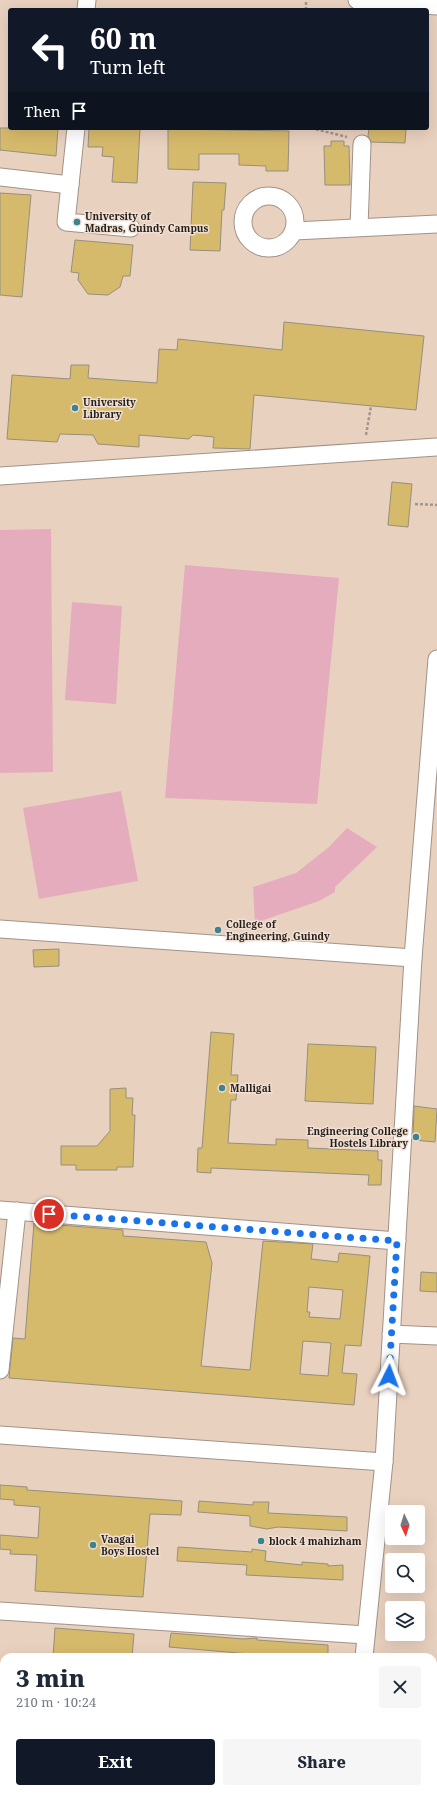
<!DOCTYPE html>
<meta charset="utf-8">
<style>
:root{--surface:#fff;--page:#f6f6f7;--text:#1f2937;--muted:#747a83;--accent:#111827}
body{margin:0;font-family:"Noto Serif",serif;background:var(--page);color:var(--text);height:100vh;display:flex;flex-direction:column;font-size:15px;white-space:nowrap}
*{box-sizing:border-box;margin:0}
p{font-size:13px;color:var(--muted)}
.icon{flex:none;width:22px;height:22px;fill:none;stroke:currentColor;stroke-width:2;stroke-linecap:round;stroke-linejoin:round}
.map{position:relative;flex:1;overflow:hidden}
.details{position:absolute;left:0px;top:1653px;width:437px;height:140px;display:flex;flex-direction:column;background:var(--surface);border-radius:12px 12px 0 0;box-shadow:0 4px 16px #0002}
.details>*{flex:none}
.guide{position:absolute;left:8px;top:8px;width:421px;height:122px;border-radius:4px;box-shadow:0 4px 16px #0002;background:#111827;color:#fff;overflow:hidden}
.needle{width:26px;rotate:176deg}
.fabs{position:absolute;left:385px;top:1505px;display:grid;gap:8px}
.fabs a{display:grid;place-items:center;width:40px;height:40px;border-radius:4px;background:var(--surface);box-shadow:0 4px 16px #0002;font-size:20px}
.pin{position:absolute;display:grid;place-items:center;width:34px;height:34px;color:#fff;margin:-17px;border:2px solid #fff;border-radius:50%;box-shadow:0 1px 4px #0007}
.me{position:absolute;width:44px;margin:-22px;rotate:3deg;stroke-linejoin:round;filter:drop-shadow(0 0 3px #0008)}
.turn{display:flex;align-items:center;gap:14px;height:84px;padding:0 16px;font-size:18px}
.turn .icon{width:52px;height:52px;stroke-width:2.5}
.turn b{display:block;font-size:28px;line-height:34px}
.then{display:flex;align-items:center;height:38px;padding:0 16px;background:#0003;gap:8px;font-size:15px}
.round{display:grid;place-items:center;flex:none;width:42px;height:42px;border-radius:4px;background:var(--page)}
.head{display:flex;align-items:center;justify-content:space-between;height:68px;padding:0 16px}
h1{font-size:24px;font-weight:800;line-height:30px}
.cta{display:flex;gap:8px;margin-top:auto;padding:8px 16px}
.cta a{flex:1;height:46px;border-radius:4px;background:var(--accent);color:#fff;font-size:16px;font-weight:800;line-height:46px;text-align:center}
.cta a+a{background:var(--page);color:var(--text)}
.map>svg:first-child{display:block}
.built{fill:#e9d1bf;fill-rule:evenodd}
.green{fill:#e5acbd}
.building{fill:#d6ba6c;stroke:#958f7e;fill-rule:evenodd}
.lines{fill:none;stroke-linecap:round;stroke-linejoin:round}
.minor-casing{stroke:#a29286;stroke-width:19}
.path{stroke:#a3968c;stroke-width:2.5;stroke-dasharray:3 2;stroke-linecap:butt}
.minor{stroke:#fff;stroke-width:17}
.route{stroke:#1a73e8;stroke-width:7;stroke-dasharray:0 12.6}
.poi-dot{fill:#3d828f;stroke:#f0dfd2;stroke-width:1.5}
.labels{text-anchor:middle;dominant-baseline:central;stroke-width:3;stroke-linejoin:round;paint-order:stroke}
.poi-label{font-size:10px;font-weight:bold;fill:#241e1a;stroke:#f0dfd2;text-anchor:start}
</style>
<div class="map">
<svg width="437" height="1793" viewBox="0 0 437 1793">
<rect width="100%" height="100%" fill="#f0dfd2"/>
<!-- built -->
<path class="built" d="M0 0H437V1793H0ZM10 10H427V128H10ZM392 1512H418V1538H392ZM392 1560H418V1586H392ZM392 1608H418V1634H392ZM4 1657H433V1789H4Z"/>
<!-- green -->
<g class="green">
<polygon points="51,529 53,772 0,773 0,530"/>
<polygon points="185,565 339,578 317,804 165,798"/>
<polygon points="72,602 122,606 116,704 65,700"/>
<polygon points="121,791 138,881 39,899 23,808"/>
<polygon points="347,828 377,847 335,887 335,892 319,901 255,923 253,887 296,873 329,847"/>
</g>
<!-- building -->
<g class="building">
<polygon points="0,128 58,128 56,156 0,150"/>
<polygon points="89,128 140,128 137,183 112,182 114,157 102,156 103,147 88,147"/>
<polygon points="369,128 406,128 405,143 371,142 368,136"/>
<polygon points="168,129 289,131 288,171 266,171 266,166 239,165 239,154 199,154 199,170 168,169"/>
<polygon points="331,141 344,141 344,146 349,146 350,185 325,185 324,146 331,146"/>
<polygon points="193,182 226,183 224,210 222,210 220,251 190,250"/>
<polygon points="0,193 31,195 22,297 0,295"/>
<polygon points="75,240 133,245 130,276 123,276 120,287 108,295 88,294 78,280 79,273 71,272"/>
<polygon points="284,322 424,336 416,410 254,395 250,449 213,448 214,437 193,435 189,439 139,435 139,447 98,444 93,435 60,434 57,442 7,439 12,375 70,379 71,365 89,365 88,378 157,383 159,349 177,350 178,339 282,350"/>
<polygon points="392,482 412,484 408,527 388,525"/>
<polygon points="59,949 59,966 34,967 33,950"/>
<polygon points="211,1032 234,1034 231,1075 238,1075 236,1100 231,1100 228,1143 276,1145 276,1139 308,1140 308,1148 378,1151 378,1160 382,1160 381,1185 368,1185 369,1175 211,1168 211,1173 197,1172 198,1148 202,1148"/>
<polygon points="308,1044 376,1047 373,1104 305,1101"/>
<polygon points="126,1088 126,1098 133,1098 132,1115 135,1115 133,1167 117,1167 117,1170 76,1170 76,1165 61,1165 61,1146 97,1146 110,1131 110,1089"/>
<polygon points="414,1106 437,1109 435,1142 413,1140"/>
<path d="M34 1223 123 1230V1236L206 1242 212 1263 201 1366 250 1370 263 1241 313 1244 311 1259 338 1262 339 1253 370 1256 361 1346 345 1345 342 1373 357 1374 354 1405 9 1378 13 1338 25 1339ZM309 1287 343 1290 340 1319 309 1317 310 1312H307ZM303 1341 331 1343 328 1376 300 1374Z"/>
<polygon points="421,1272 437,1273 437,1292 420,1291"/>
<polygon points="0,1485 27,1487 27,1490 182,1501 181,1515 150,1514 143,1597 35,1591 37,1555 10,1554 11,1550 0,1549 0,1535 38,1538 40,1507 14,1505 14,1500 0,1499"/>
<polygon points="199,1501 253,1505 253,1502 269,1502 268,1513 347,1517 347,1531 278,1527 267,1529 250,1526 250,1516 198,1512"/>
<polygon points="178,1547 252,1552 252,1549 266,1551 265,1561 302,1565 302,1562 328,1564 328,1566 343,1565 343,1580 246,1575 247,1565 177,1561"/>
<polygon points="55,1628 134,1634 132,1657 53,1657"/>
<polygon points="171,1633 243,1639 257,1638 257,1640 328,1645 328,1657 250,1654 169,1647"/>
</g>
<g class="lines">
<defs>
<g id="minor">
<polyline points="357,0 437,6"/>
<polyline points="86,10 87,0"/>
<polyline points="76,128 66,222 131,228"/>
<polyline points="0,177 70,185"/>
<circle cx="269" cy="222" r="26"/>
<polyline points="359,227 362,144"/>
<polyline points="294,231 437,224"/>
<polyline points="0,476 437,447"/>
<polyline points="0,929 413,958"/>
<polyline points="0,1210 397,1241"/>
<polyline points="391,1334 437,1336"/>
<polyline points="0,1370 17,1211"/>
<polyline points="0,1435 384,1462"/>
<polyline points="0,1611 366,1635"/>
<polyline points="364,1657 384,1462 413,958 437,659"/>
<polyline points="349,1790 376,1793"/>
</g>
</defs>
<!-- minor casing -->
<use href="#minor" class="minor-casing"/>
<!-- path -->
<g class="path">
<polyline points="306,10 306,0"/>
<polyline points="311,128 347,137"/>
<polyline points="366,435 371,406"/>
<polyline points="415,504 437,505"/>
</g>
<!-- minor -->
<use href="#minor" class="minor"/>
</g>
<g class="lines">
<!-- route -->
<polyline class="route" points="49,1214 397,1241 389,1376"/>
</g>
<!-- markers -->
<g class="poi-dot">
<circle cx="77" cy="222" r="4"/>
<circle cx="75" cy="408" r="4"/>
<circle cx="218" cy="930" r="4"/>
<circle cx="222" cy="1088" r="4"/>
<circle cx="416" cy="1137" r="4"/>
<circle cx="261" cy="1541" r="4"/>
<circle cx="93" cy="1545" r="4"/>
</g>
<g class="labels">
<!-- poi labels -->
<g class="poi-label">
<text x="85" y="216">University of<tspan x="85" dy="12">Madras, Guindy Campus</tspan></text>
<text x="83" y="402">University<tspan x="83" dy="12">Library</tspan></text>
<text x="226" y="924">College of<tspan x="226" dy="12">Engineering, Guindy</tspan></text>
<text x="230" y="1088">Malligai</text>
<text x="408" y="1131" text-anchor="end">Engineering College<tspan x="408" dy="12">Hostels Library</tspan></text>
<text x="101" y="1539">Vaagai<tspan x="101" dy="12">Boys Hostel</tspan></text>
<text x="269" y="1541">block 4 mahizham</text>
</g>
</g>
</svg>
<div class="fabs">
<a><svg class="needle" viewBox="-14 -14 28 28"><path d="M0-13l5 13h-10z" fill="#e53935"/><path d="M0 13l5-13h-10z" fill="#747a83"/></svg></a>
<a><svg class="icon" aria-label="search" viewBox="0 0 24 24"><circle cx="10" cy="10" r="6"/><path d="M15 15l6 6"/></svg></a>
<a><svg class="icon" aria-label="layers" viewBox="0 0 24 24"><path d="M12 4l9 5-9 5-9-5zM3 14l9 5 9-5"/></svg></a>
</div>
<div class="pin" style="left:49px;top:1214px;background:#d93025"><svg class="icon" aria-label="arrive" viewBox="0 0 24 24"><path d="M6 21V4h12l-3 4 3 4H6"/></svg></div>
<svg class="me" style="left:389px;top:1376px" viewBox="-20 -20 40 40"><path d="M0-17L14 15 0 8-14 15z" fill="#1a73e8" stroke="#fff" stroke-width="4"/></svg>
<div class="guide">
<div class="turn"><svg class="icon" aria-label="left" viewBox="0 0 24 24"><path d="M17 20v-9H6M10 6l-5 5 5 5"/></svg><div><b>60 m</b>Turn left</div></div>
<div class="then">Then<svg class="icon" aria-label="arrive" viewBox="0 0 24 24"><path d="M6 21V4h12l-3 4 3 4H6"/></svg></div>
</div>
<section class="details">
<div class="head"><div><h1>3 min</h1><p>210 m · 10:24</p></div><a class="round"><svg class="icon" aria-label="close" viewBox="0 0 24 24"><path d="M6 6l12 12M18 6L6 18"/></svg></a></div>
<div class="cta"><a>Exit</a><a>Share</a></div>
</section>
</div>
